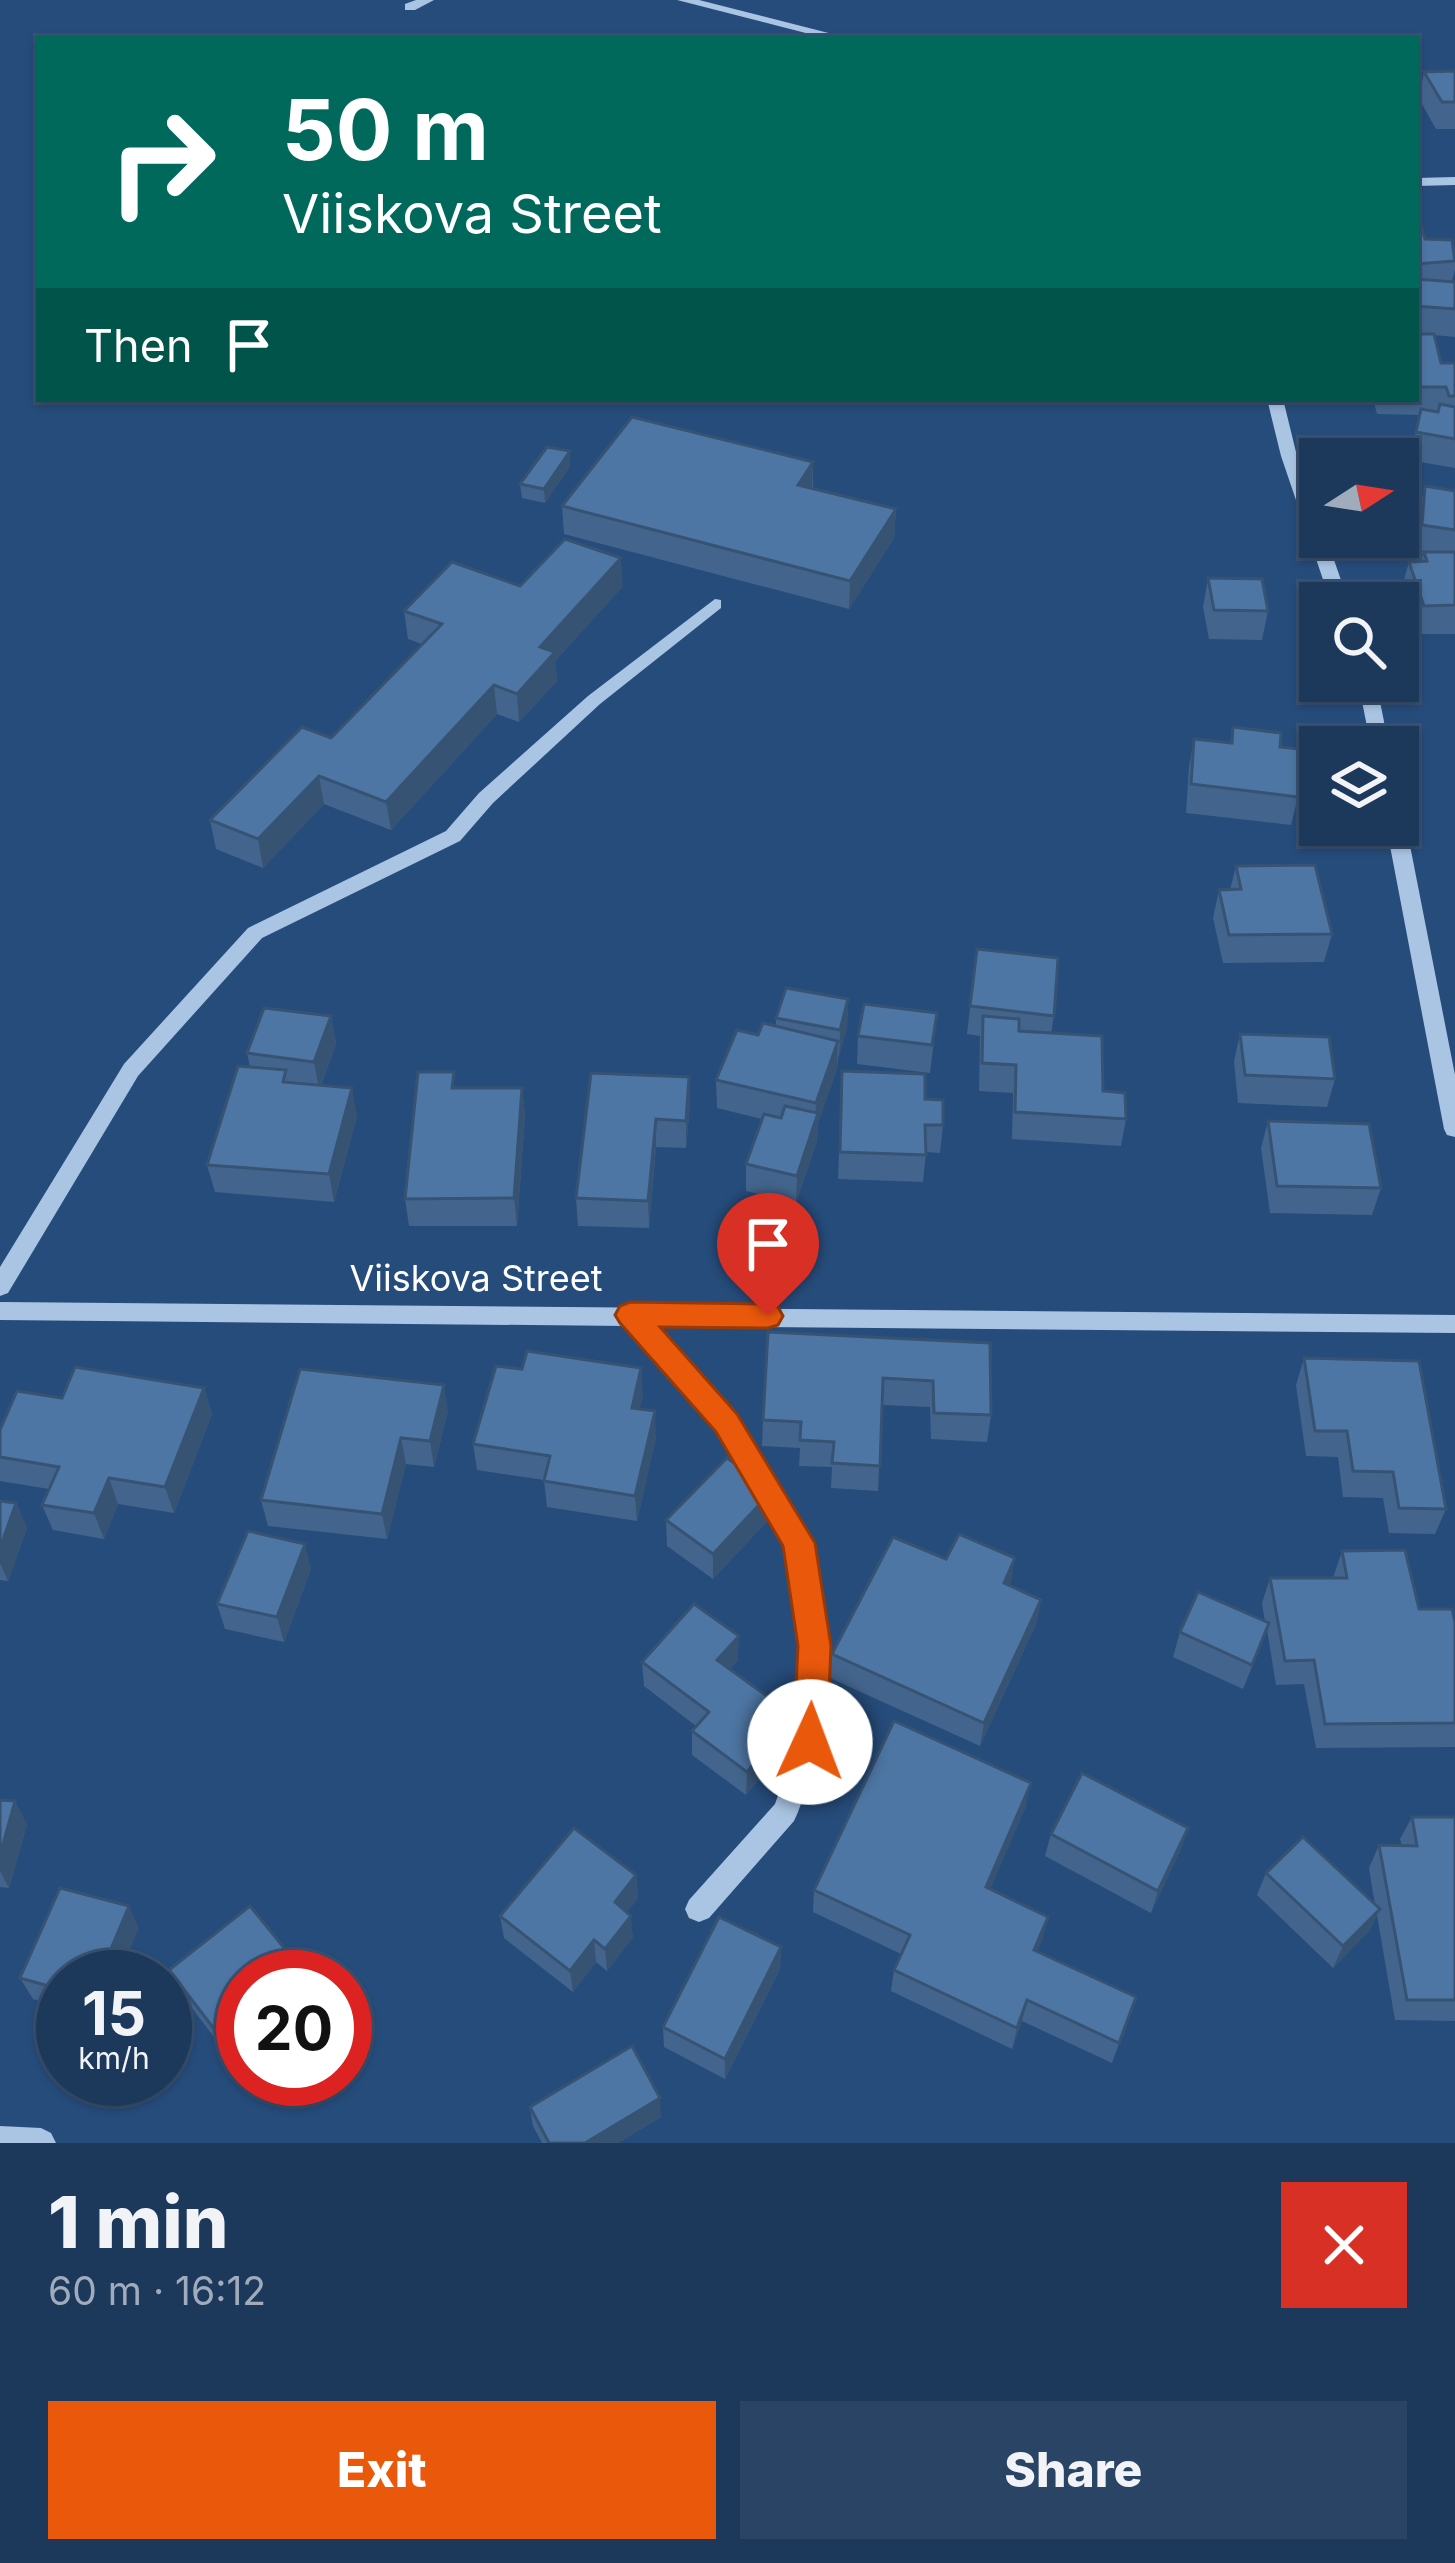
<!DOCTYPE html>
<meta charset="utf-8">
<style>
:root{--surface:#1c395c;--page:#294465;--text:#f1f3f6;--muted:#a0acbb;--line:#3a5372;--accent:#ea580c}
body{margin:0;font-family:Inter,sans-serif;background:var(--page);color:var(--text);height:100vh;display:flex;flex-direction:column;font-size:45px;white-space:nowrap}
*{box-sizing:border-box;margin:0}
p{font-size:39px;color:var(--muted)}
.icon{flex:none;width:66px;height:66px;fill:none;stroke:currentColor;stroke-width:2;stroke-linecap:round;stroke-linejoin:round}
.map{position:relative;height:2143px;overflow:hidden}
.drawer{display:flex;flex-direction:column;background:var(--surface);flex:1}
.drawer>*{flex:none}
.guide{position:absolute;left:36px;top:36px;width:1383px;height:366px;border-radius:0px;box-shadow:0 3px 9px #0004,0 0 0 3px var(--line);background:#00695c;color:#fff;overflow:hidden}
.needle{width:78px;rotate:78deg}
.fabs{position:absolute;left:1299px;top:438px;display:grid;gap:24px}
.fabs a{display:grid;place-items:center;width:120px;height:120px;border-radius:0px;background:var(--surface);box-shadow:0 3px 9px #0004,0 0 0 3px var(--line);font-size:60px}
.speed{position:absolute;left:36px;top:1950px;display:flex;gap:24px;font-size:60px;font-weight:700;text-align:center}
.speed>*{display:grid;place-content:center;width:156px;height:156px;border-radius:50%;background:var(--surface);box-shadow:0 3px 9px #0004,0 0 0 3px var(--line);line-height:1}
.speed small{font-size:30px;font-weight:400}
.speed .limit{border:18px solid #d22;background:#fff;color:#111}
.pin{position:absolute;display:grid;place-items:center;width:102px;height:102px;color:#fff;margin:-123px -51px;border-radius:50% 50% 50% 0;rotate:-45deg;box-shadow:0 0 12px #0007}
.pin .icon{rotate:45deg}
.me{position:absolute;width:132px;margin:-66px;rotate:2deg;stroke-linejoin:round;filter:drop-shadow(0 0 9px #0008)}
.turn{display:flex;align-items:center;gap:42px;height:252px;padding:0 48px;font-size:54px}
.turn .icon{width:156px;height:156px;stroke-width:2.5}
.turn b{display:block;font-size:84px;line-height:102px}
.then{display:flex;align-items:center;height:114px;padding:0 48px;background:#0003;gap:24px;font-size:45px}
.round{display:grid;place-items:center;flex:none;width:126px;height:126px;border-radius:0px;background:var(--page)}
.summary{display:flex;align-items:center;justify-content:space-between;height:204px;padding:0 48px}
h1{font-size:72px;font-weight:800;line-height:90px}
.button{display:flex;gap:24px;margin-top:auto;padding:24px 48px}
.button a{flex:1;height:138px;border-radius:0px;background:var(--accent);color:#fff;font-size:48px;font-weight:800;line-height:138px;text-align:center}
.button a+a{background:var(--page);color:var(--text)}
.map>svg:first-child{display:block}
.lines{fill:none;stroke-linecap:round;stroke-linejoin:round}
.minor{fill:#aac5e4;fill-rule:evenodd}
.wall{fill:#43658d}
.shaded-wall{fill:#375373}
.building{fill:#4e76a4;stroke:#375373;stroke-width:3}
.route{fill:#ea580c;stroke:#983908;stroke-width:3}
.labels{text-anchor:middle;dominant-baseline:central;stroke-width:10;stroke-linejoin:round;paint-order:stroke}
.street-label{font-size:36px;fill:#fff;stroke:#264c7b}
</style>
<div class="map">
<svg width="1455" height="2143" viewBox="0 0 1455 2143">
<rect width="100%" height="100%" fill="#264c7b"/>
<g class="lines">
<!-- minor -->
<g class="minor">
<polygon points="416,0 434,0 415,10 405,10 405,4"/>
<polygon points="677,0 699,0 852,39 829,39"/>
<polygon points="1455,177 1455,185 1416,186 1416,178"/>
<polygon points="1267,399 1283,399 1297,456 1320,521 1320,537 1326,537 1349,603 1331,603 1281,456"/>
<polygon points="715,599 721,600 721,608 600,704 493,803 460,841 262,938 138,1076 8,1293 0,1296 0,1267 124,1064 248,928 446,831 479,793 588,696"/>
<polygon points="1358,681 1376,681 1389,747 1371,747"/>
<polygon points="1398,819 1406,825 1455,1075 1455,1137 1447,1135 1444,1129 1386,825 1398,825"/>
<polygon points="0,1302 1455,1315 1455,1333 654,1326 735,1416 808,1535 827,1646 823,1742 798,1812 794,1821 709,1918 699,1922 689,1918 685,1909 689,1900 775,1804 797,1742 801,1646 787,1545 719,1430 626,1326 0,1320"/>
<polygon points="0,2126 41,2128 51,2133 56,2143 0,2143"/>
</g>
</g>
<!-- wall -->
<g class="wall">
<polygon points="1455,71 1455,129 1436,129 1419,99 1424,72"/>
<polygon points="1416,216 1425,239 1455,251 1455,270 1452,281 1455,282 1455,337 1434,335 1441,363 1455,363 1455,468 1409,460 1420,415 1377,414 1373,399 1416,399"/>
<polygon points="570,451 570,466 545,503 522,498 520,484"/>
<polygon points="813,462 813,488 896,509 894,538 849,609 564,534 562,506"/>
<polygon points="1425,486 1455,491 1455,634 1417,634 1401,590 1409,562 1421,562 1423,554 1414,553 1418,515"/>
<polygon points="1208,578 1268,611 1262,640 1209,639 1203,607"/>
<polygon points="623,586 555,661 557,681 519,722 497,714 391,830 324,804 263,868 216,849 210,820 331,738 422,644 408,639 404,611"/>
<polygon points="1233,727 1280,747 1298,797 1291,825 1186,813 1189,767 1194,739 1230,743"/>
<polygon points="1236,866 1332,934 1324,962 1223,963 1213,918 1219,890 1230,890"/>
<polygon points="977,949 1054,1016 1051,1033 1126,1119 1121,1146 1012,1139 1013,1093 979,1091 980,1036 967,1034"/>
<polygon points="848,999 847,1027 838,1058 837,1069 818,1123 817,1141 796,1203 746,1191 746,1164 762,1119 717,1108 716,1080 758,1035 776,1027 776,1018"/>
<polygon points="331,1016 336,1044 321,1085 357,1116 334,1202 215,1192 207,1165 250,1067 247,1053"/>
<polygon points="1240,1034 1335,1079 1327,1107 1238,1103 1234,1061"/>
<polygon points="858,1036 934,1041 930,1073 857,1064"/>
<polygon points="842,1071 925,1099 943,1125 940,1153 926,1152 923,1182 838,1179"/>
<polygon points="689,1077 690,1104 686,1148 656,1147 649,1228 578,1226 576,1198"/>
<polygon points="522,1088 525,1116 517,1226 409,1226 405,1199"/>
<polygon points="1268,1121 1381,1188 1372,1215 1270,1213 1261,1148"/>
<polygon points="990,1343 991,1415 987,1442 931,1439 930,1407 882,1405 878,1491 831,1488 832,1467 799,1466 800,1448 762,1446 763,1420"/>
<polygon points="1304,1358 1446,1509 1435,1534 1389,1533 1383,1498 1343,1497 1338,1457 1306,1456 1296,1385"/>
<polygon points="204,1388 212,1414 174,1513 118,1504 104,1539 53,1530 42,1505 49,1489 0,1481 0,1430 62,1398"/>
<polygon points="643,1395 639,1409 656,1437 637,1521 547,1507 544,1480 477,1470 473,1444"/>
<polygon points="448,1411 434,1467 406,1464 387,1539 268,1526 261,1500"/>
<polygon points="773,1490 772,1516 713,1579 667,1546 666,1520"/>
<polygon points="0,1501 16,1503 27,1528 8,1581 0,1580"/>
<polygon points="1342,1551 1419,1609 1455,1622 1455,1747 1316,1748 1304,1684 1276,1685 1267,1630 1243,1689 1173,1657 1180,1632 1265,1622 1262,1603 1270,1578 1333,1578"/>
<polygon points="311,1569 284,1642 225,1629 217,1604"/>
<polygon points="1010,1586 1041,1600 1036,1624 980,1746 830,1678 832,1654"/>
<polygon points="738,1660 730,1669 792,1739 746,1795 692,1755 692,1731 696,1726 644,1686 642,1662"/>
<polygon points="0,1800 27,1824 9,1888 0,1887"/>
<polygon points="1026,1806 990,1889 1048,1917 1037,1951 1136,1997 1112,2063 1022,2021 1012,2049 891,1991 894,1970 901,1954 813,1912 814,1890"/>
<polygon points="1412,1817 1455,1817 1455,2021 1395,2020 1377,1915 1369,1931 1333,1968 1257,1895 1266,1873 1375,1905 1369,1868 1379,1845 1402,1846 1400,1839"/>
<polygon points="1188,1828 1180,1851 1151,1913 1045,1856 1051,1834"/>
<polygon points="636,1875 638,1898 627,1912 633,1937 607,1971 596,1962 573,1992 504,1938 500,1916"/>
<polygon points="139,1928 63,1977 63,2008 33,1999 20,1978"/>
<polygon points="781,1947 780,1969 725,2079 664,2047 663,2027"/>
<polygon points="169,1970 302,1970 305,1977 243,1977 230,2058 179,1991"/>
<polygon points="530,2107 661,2117 618,2143 542,2143 533,2126"/>
</g>
<!-- shaded-wall -->
<g class="shaded-wall">
<polygon points="570,451 570,466 545,503 544,489"/>
<polygon points="813,462 812,490 798,485"/>
<polygon points="896,509 894,538 849,609 850,581"/>
<polygon points="621,558 623,586 555,661 557,681 519,722 517,694 540,647"/>
<polygon points="494,685 497,714 391,830 386,802"/>
<polygon points="319,776 324,804 263,868 258,839"/>
<polygon points="848,999 847,1027 839,1058 840,1030"/>
<polygon points="331,1016 336,1044 319,1089 314,1062"/>
<polygon points="838,1041 837,1069 818,1123 817,1141 796,1203 797,1176 815,1121 816,1103"/>
<polygon points="689,1077 690,1104 686,1148 686,1121"/>
<polygon points="352,1088 357,1116 334,1202 329,1174"/>
<polygon points="522,1088 525,1116 517,1226 514,1198"/>
<polygon points="656,1119 656,1147 649,1228 648,1201"/>
<polygon points="641,1368 643,1395 634,1434 632,1408"/>
<polygon points="444,1385 448,1411 434,1467 430,1441"/>
<polygon points="204,1388 212,1414 174,1513 165,1487"/>
<polygon points="655,1411 656,1437 637,1521 635,1496"/>
<polygon points="401,1438 406,1464 387,1539 382,1514"/>
<polygon points="109,1478 118,1504 104,1539 94,1513"/>
<polygon points="773,1490 772,1516 713,1579 713,1554"/>
<polygon points="16,1503 27,1528 8,1581 0,1563 0,1548"/>
<polygon points="305,1544 311,1569 284,1642 277,1617"/>
<polygon points="1015,1558 1011,1583 1000,1608 1004,1583"/>
<polygon points="1041,1600 1036,1624 980,1746 984,1723"/>
<polygon points="739,1636 738,1660 717,1684 717,1660"/>
<polygon points="793,1715 792,1739 746,1795 747,1772"/>
<polygon points="1031,1783 1026,1806 982,1909 986,1887"/>
<polygon points="15,1801 27,1824 9,1888 0,1871 0,1855"/>
<polygon points="1188,1828 1180,1851 1151,1913 1158,1891"/>
<polygon points="636,1875 638,1898 617,1924 615,1902"/>
<polygon points="129,1906 139,1928 118,1977 99,1977"/>
<polygon points="1380,1909 1369,1931 1333,1968 1343,1946"/>
<polygon points="631,1916 633,1937 607,1971 605,1949"/>
<polygon points="1048,1917 1043,1938 1029,1971 1034,1950"/>
<polygon points="594,1940 596,1962 573,1992 570,1971"/>
<polygon points="781,1947 780,1969 725,2079 725,2059"/>
<polygon points="1027,2000 1022,2021 1012,2049 1017,2028"/>
<polygon points="243,2020 243,2047 230,2058 221,2038"/>
<polygon points="660,2098 661,2117 618,2143 585,2143"/>
</g>
<!-- building -->
<g class="building">
<polygon points="1455,71 1455,102 1442,102 1424,72"/>
<polygon points="1416,216 1419,216 1425,239 1452,240 1455,261 1416,264"/>
<polygon points="1416,279 1455,282 1455,309 1416,306"/>
<polygon points="1416,334 1434,334 1441,363 1455,363 1455,396 1449,396 1446,387 1416,387"/>
<polygon points="1440,404 1455,407 1455,439 1416,432 1421,409 1438,412"/>
<polygon points="632,417 813,462 798,485 896,509 850,581 562,506"/>
<polygon points="547,447 570,451 544,489 520,484"/>
<polygon points="1425,486 1455,491 1455,530 1422,525"/>
<polygon points="565,539 621,558 540,647 555,652 517,694 494,685 386,802 319,776 258,839 210,820 302,727 331,738 442,624 404,611 452,562 520,586"/>
<polygon points="1424,552 1455,552 1455,605 1424,606 1409,562 1427,561"/>
<polygon points="1208,578 1262,579 1268,611 1214,610"/>
<polygon points="1233,727 1281,733 1280,747 1299,749 1298,797 1191,784 1194,739 1232,743"/>
<polygon points="1315,865 1332,934 1229,935 1219,890 1241,889 1236,866"/>
<polygon points="977,949 1058,958 1054,1016 970,1006"/>
<polygon points="786,988 848,999 840,1030 776,1018"/>
<polygon points="864,1004 937,1013 932,1045 858,1036"/>
<polygon points="264,1008 331,1016 314,1062 247,1053"/>
<polygon points="983,1016 1019,1019 1019,1031 1102,1036 1103,1091 1125,1093 1126,1119 1015,1112 1016,1065 982,1063"/>
<polygon points="763,1023 838,1041 816,1103 716,1080 737,1030 758,1035"/>
<polygon points="1240,1034 1329,1037 1335,1079 1245,1075"/>
<polygon points="238,1066 286,1070 283,1082 352,1088 329,1174 207,1165"/>
<polygon points="842,1071 925,1074 925,1099 943,1100 943,1125 925,1125 926,1155 840,1152"/>
<polygon points="418,1072 454,1072 452,1088 522,1088 514,1198 405,1199"/>
<polygon points="591,1073 689,1077 686,1121 656,1119 648,1201 576,1198"/>
<polygon points="785,1106 818,1113 797,1176 746,1164 764,1114 781,1118"/>
<polygon points="1268,1121 1369,1124 1381,1188 1277,1186"/>
<polygon points="768,1332 990,1343 991,1415 934,1413 933,1381 883,1378 880,1466 832,1463 834,1442 800,1440 801,1422 763,1420"/>
<polygon points="527,1351 641,1368 632,1408 655,1411 635,1496 544,1481 550,1456 473,1444 496,1366 522,1369"/>
<polygon points="1304,1358 1419,1361 1446,1509 1399,1508 1393,1472 1353,1471 1347,1431 1315,1431"/>
<polygon points="75,1367 204,1388 165,1487 109,1478 94,1513 42,1505 59,1467 0,1457 0,1430 17,1391 62,1398"/>
<polygon points="300,1369 444,1385 430,1441 401,1438 382,1514 261,1500"/>
<polygon points="727,1458 773,1490 713,1554 666,1520"/>
<polygon points="0,1501 16,1503 0,1548"/>
<polygon points="248,1531 305,1544 277,1617 217,1604"/>
<polygon points="959,1534 1015,1558 1004,1583 1041,1600 984,1723 832,1654 893,1537 946,1559"/>
<polygon points="1405,1550 1419,1609 1452,1609 1455,1622 1455,1723 1325,1724 1314,1660 1285,1661 1270,1578 1347,1578 1342,1551"/>
<polygon points="1198,1592 1269,1623 1252,1665 1180,1632"/>
<polygon points="694,1604 739,1636 717,1660 793,1715 747,1772 692,1731 709,1712 642,1662"/>
<polygon points="894,1721 1031,1783 986,1887 1048,1917 1034,1950 1136,1997 1119,2043 1027,2000 1017,2028 894,1970 910,1935 814,1890"/>
<polygon points="1082,1773 1188,1828 1158,1891 1051,1834"/>
<polygon points="0,1800 15,1801 0,1855"/>
<polygon points="1412,1817 1455,1817 1455,2000 1407,2000 1379,1845 1417,1846"/>
<polygon points="574,1828 636,1875 615,1902 631,1916 605,1949 594,1940 570,1971 500,1916"/>
<polygon points="1303,1837 1380,1909 1343,1946 1266,1873"/>
<polygon points="60,1888 129,1906 99,1977 63,1977 63,1990 20,1978"/>
<polygon points="250,1906 302,1970 295,1977 243,1977 243,2020 221,2038 169,1970"/>
<polygon points="719,1917 781,1947 725,2059 663,2027"/>
<polygon points="632,2046 660,2098 585,2143 549,2143 530,2107"/>
</g>
<!-- route -->
<polygon class="route" points="630,1302 768,1304 778,1307 783,1316 778,1325 768,1328 660,1327 737,1414 815,1543 831,1646 827,1742 822,1753 810,1758 798,1753 793,1742 798,1646 783,1546 716,1432 620,1323 615,1315 620,1306"/>
<g class="labels">
<!-- street labels -->
<g class="street-label">
<text x="476" y="1278">Viiskova Street</text>
</g>
</g>
</svg>
<div class="fabs">
<a><svg class="needle" viewBox="-14 -14 28 28"><path d="M0-13l5 13h-10z" fill="#e53935"/><path d="M0 13l5-13h-10z" fill="#a0acbb"/></svg></a>
<a><svg class="icon" aria-label="search" viewBox="0 0 24 24"><circle cx="10" cy="10" r="6"/><path d="M15 15l6 6"/></svg></a>
<a><svg class="icon" aria-label="layers" viewBox="0 0 24 24"><path d="M12 4l9 5-9 5-9-5zM3 14l9 5 9-5"/></svg></a>
</div>
<div class="speed"><div>15<small>km/h</small></div><div class="limit">20</div></div>
<div class="pin" style="left:768px;top:1316px;background:#d93025"><svg class="icon" aria-label="arrive" viewBox="0 0 24 24"><path d="M6 21V4h12l-3 4 3 4H6"/></svg></div>
<svg class="me" style="left:810px;top:1742px" viewBox="-20 -20 40 40"><circle r="19" fill="#fff"/><path d="M0-13L10 11 0 6-10 11z" fill="#ea580c"/></svg>
<div class="guide">
<div class="turn"><svg class="icon" aria-label="right" viewBox="0 0 24 24"><path d="M7 20v-9h11M14 6l5 5-5 5"/></svg><div><b>50 m</b>Viiskova Street</div></div>
<div class="then">Then<svg class="icon" aria-label="arrive" viewBox="0 0 24 24"><path d="M6 21V4h12l-3 4 3 4H6"/></svg></div>
</div>
</div>
<section class="drawer">
<div class="summary"><div><h1>1 min</h1><p>60 m · 16:12</p></div><a class="round" style="background:#d93025;color:#fff"><svg class="icon" aria-label="close" viewBox="0 0 24 24"><path d="M6 6l12 12M18 6L6 18"/></svg></a></div>
<div class="button"><a>Exit</a><a>Share</a></div>
</section>
